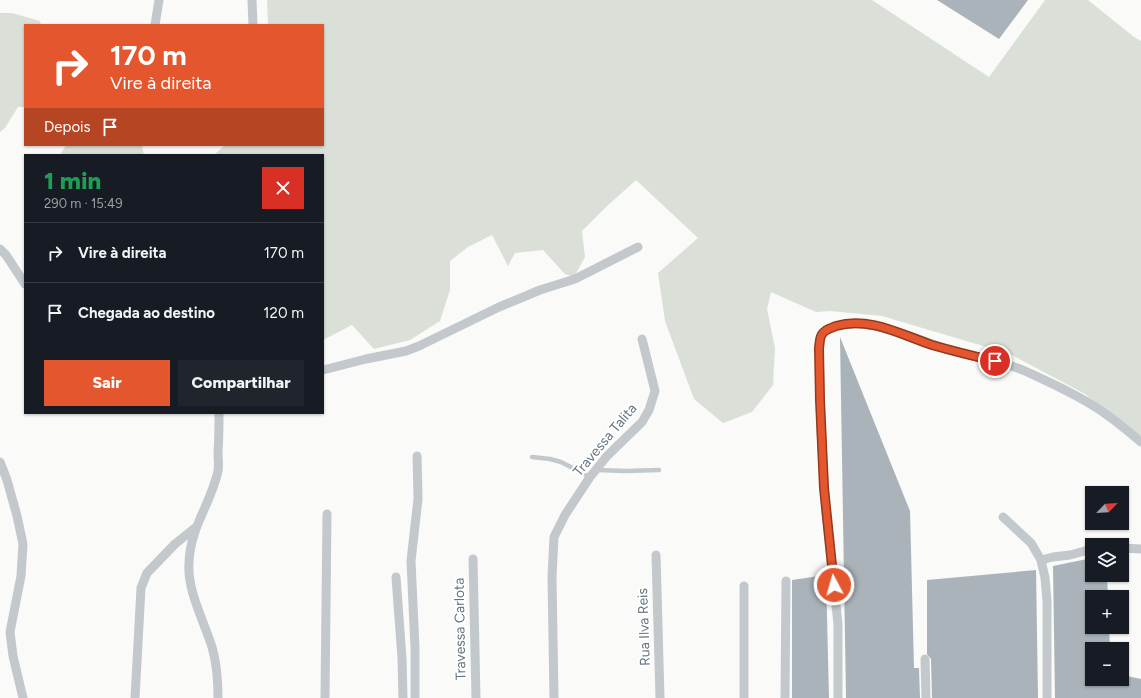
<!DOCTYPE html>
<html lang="pt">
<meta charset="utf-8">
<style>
:root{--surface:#171b24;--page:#20242c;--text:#f1f3f6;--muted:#9ea1a6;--line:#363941;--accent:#e4572e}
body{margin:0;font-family:Figtree,sans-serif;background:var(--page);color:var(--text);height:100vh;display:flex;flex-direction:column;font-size:15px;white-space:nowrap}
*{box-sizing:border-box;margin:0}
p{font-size:13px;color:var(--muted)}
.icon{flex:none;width:22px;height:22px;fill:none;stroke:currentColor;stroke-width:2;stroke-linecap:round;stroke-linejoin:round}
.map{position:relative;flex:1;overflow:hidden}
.panel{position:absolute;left:24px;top:154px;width:300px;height:260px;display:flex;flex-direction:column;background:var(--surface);border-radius:0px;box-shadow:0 1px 3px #0004}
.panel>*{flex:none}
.guide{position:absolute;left:24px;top:24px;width:300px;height:122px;border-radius:0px;box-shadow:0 1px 3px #0004;background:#e4572e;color:#fff;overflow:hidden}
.needle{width:26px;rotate:65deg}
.tools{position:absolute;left:1085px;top:486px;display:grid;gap:8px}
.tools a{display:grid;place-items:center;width:44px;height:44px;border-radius:0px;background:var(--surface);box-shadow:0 1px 3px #0004;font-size:20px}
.pin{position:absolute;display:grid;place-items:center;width:34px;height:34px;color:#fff;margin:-17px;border:2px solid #fff;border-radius:50%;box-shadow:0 1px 4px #0007}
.me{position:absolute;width:44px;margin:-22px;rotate:354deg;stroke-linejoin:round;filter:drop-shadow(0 0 3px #0008)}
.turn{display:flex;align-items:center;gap:14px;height:84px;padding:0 20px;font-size:18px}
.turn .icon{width:52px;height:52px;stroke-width:2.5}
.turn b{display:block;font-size:28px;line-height:34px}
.then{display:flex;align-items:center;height:38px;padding:0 20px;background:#0003;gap:8px;font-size:15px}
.round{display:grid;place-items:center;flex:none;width:42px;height:42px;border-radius:0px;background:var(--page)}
.head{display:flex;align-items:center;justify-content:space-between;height:68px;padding:0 20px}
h1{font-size:24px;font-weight:800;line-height:30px;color:#1e9e55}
.primary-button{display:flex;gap:8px;margin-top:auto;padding:8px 20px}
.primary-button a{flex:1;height:46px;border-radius:0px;background:var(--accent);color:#fff;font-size:16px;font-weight:800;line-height:46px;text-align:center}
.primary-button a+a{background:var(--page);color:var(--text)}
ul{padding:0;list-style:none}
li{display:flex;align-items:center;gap:12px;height:60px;padding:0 20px;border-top:1px solid var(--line)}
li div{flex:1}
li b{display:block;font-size:15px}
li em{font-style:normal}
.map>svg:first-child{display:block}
.green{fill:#dadfd7}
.building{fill:#aab3b9}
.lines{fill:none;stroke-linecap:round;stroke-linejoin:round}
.lane{stroke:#c3c8cc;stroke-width:4.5}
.street{stroke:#c3c8cc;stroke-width:9}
.route-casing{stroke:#94391e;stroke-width:10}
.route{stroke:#e4572e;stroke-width:7}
.labels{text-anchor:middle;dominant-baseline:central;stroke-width:4;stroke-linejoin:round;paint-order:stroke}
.street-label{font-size:14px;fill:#657683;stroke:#fff}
</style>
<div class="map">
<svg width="1141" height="698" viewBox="0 0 1141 698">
<rect width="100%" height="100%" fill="#fafaf8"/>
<!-- green -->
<g class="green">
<polygon points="267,0 872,0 989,77 1045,0 1088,0 1134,37 1141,41 1141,441 1085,394 1010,354 882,316 830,311 816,312 771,292 767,309 775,348 773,385 752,412 723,423 694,399 665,321 658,273 698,238 636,180 606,207 582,231 585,257 574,277 565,274 543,250 515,253 508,266 492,235 468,247 450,261 450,290 440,321 410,340 374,349 352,325 323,340 323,155 214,155 225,145 323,145 323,25 268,25"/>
<polygon points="0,13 12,13 40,21 41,25 25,25 25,107 18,107 5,128 0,132"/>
<polygon points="66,145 142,145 144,155 60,155"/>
</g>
<!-- building -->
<g class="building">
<polygon points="937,0 1028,0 999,39"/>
<polygon points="840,337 910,511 914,668 919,668 920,698 846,698"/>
<polygon points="1092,558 1092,575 1107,575 1108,597 1092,597 1092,627 1109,627 1110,649 1092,649 1092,679 1122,679 1122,675 1141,679 1141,698 1055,698 1053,566"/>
<polygon points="1036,570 1038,698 932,698 931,659 927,654 927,580"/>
<polygon points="826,575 829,698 792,698 792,580"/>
</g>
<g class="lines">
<!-- lane -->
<g class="lane">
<polyline points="532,457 550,459 561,462 590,477"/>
<polyline points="597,470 626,471 659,470"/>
</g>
<!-- street -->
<g class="street">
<polyline points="252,0 253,25"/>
<polyline points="155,25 159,0"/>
<polyline points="0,249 6,255 25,284"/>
<polyline points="323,370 366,359 406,351 419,346 499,307 540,290 575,279 638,247"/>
<polyline points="0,462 7,480 17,516 23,544 21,576 10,632 13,656 23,698"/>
<polyline points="1003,517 1031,543 1041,560 1045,578 1047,601 1047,698"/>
<polyline points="1122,548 1141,549"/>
<polyline points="656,555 660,698"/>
<polyline points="473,559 476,698"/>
<polyline points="1041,560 1053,557 1070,555 1092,549"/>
<polyline points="396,577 402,658 403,698"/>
<polyline points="744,586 744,698"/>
<polyline points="925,659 926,698"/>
<polyline points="135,698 141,588 147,573 175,544 195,528"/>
<path d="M218 698C218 681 217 664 212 647 204 621 187 591 189 563 190 527 211 504 218 471 219 465 218 458 218 452 219 439 219 426 219 413"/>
<polyline points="325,698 327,514"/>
<polyline points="415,698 415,648 411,561 418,499 417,456"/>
<polyline points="554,698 552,577 554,537 565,515 590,477 607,456 642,422 649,410 655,391 642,339"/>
<polyline points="785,698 786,581"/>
<path d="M838 698V624L826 512 821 431 819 348C820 343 819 337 823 333 826 329 831 328 836 326 871 316 919 341 953 351 977 358 1003 361 1025 371 1051 383 1078 395 1100 410 1115 420 1128 431 1141 442"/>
</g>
</g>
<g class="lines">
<defs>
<path id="route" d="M834 585 824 488 820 400 819 348C820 343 819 337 823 333 826 329 832 328 836 326 869 316 902 335 932 345 953 351 973 356 995 361"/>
</defs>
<!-- route casing -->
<use href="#route" class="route-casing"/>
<!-- route -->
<use href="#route" class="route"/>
</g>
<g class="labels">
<!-- street labels -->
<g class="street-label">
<text transform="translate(605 440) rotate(-50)">Travessa Talita</text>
<text transform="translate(644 627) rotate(-92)">Rua Ilva Reis</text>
<text transform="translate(460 629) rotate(-91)">Travessa Carlota</text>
</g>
</g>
</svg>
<div class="tools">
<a><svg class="needle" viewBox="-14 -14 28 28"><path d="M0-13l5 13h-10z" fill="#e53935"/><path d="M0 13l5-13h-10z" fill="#9ea1a6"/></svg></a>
<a><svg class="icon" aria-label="layers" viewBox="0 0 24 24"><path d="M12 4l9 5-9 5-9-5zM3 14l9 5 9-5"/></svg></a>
<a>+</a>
<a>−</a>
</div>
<div class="pin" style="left:995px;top:361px;background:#d93025"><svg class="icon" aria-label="arrive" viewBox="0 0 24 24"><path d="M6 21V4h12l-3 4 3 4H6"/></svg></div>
<svg class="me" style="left:834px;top:585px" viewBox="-20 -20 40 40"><circle r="17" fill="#e4572e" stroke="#fff" stroke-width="3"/><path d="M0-11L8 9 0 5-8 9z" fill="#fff"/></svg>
<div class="guide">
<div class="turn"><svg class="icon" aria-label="right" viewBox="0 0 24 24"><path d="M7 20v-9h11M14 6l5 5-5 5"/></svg><div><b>170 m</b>Vire à direita</div></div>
<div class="then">Depois<svg class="icon" aria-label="arrive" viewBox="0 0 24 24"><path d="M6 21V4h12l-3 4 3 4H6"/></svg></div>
</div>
<section class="panel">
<div class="head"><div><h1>1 min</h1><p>290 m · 15:49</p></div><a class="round" style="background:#d93025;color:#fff"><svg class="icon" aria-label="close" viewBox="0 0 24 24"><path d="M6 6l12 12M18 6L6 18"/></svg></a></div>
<ul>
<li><svg class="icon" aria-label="right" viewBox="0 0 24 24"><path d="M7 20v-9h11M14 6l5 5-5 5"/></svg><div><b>Vire à direita</b></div><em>170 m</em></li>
<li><svg class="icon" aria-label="arrive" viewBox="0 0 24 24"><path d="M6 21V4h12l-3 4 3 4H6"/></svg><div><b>Chegada ao destino</b></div><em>120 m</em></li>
</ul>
<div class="primary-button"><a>Sair</a><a>Compartilhar</a></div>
</section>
</div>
